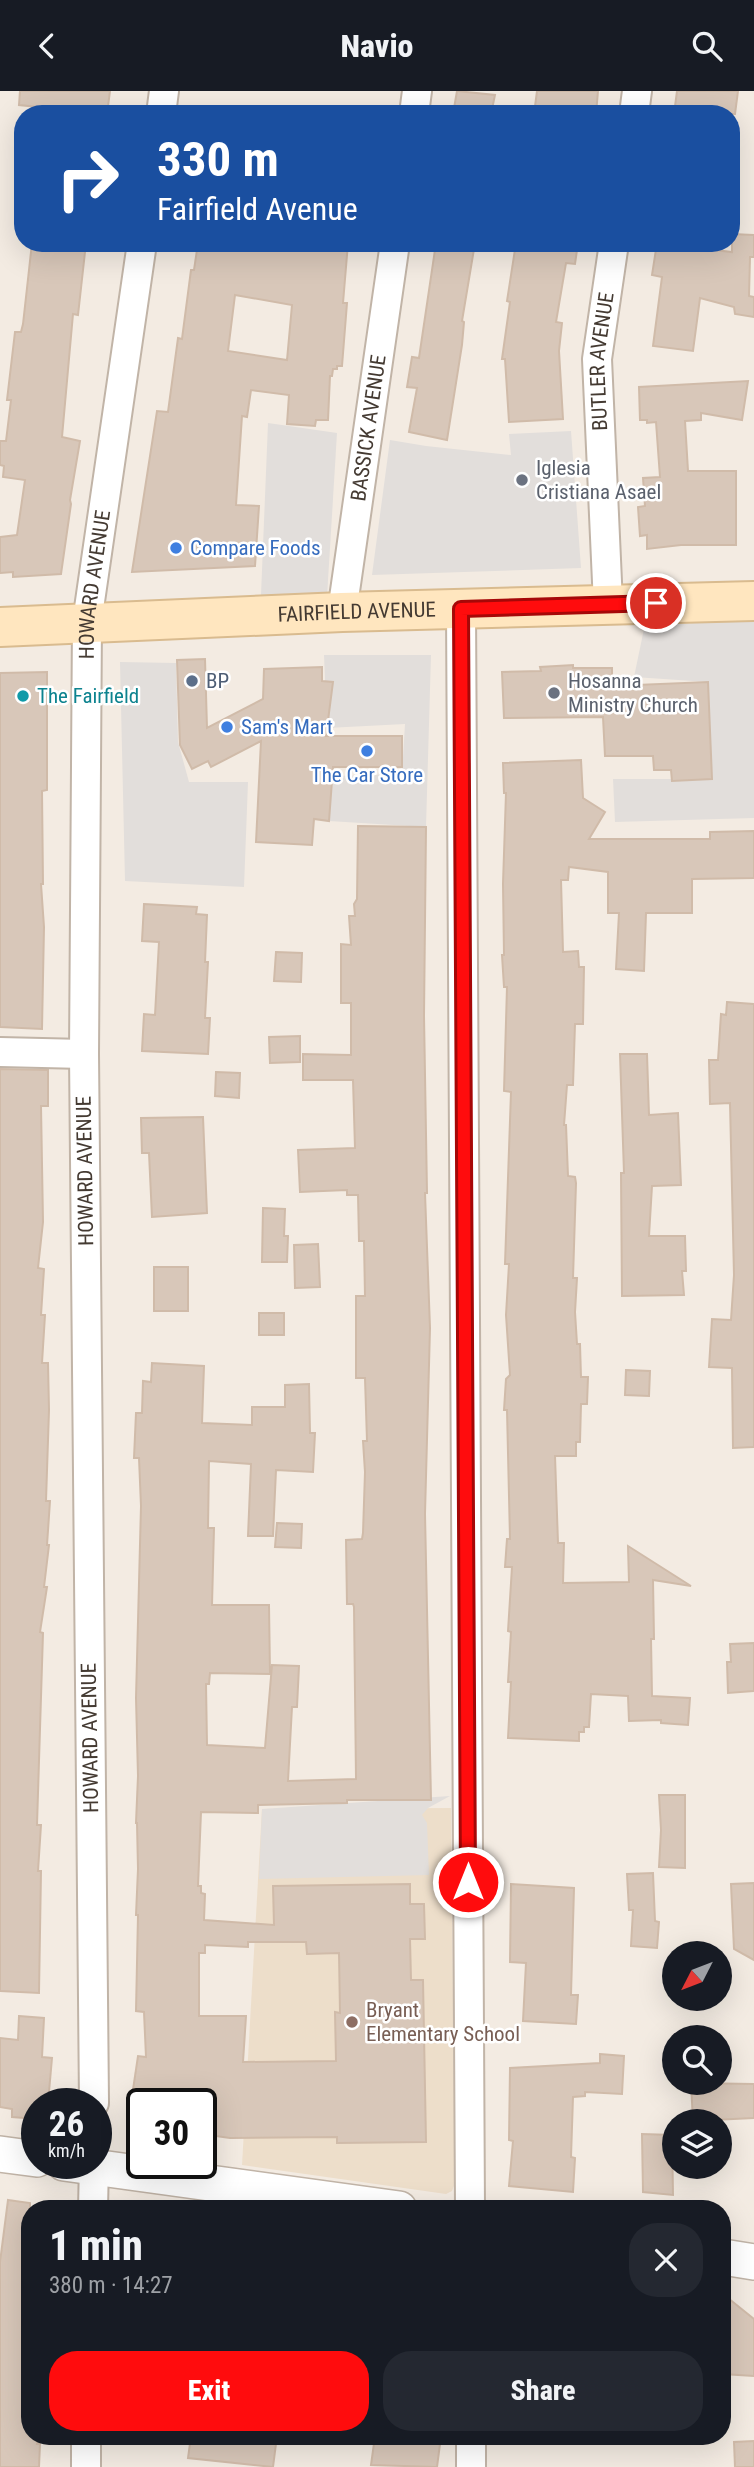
<!DOCTYPE html>
<meta charset="utf-8">
<style>
:root{--surface:#171b24;--page:#242831;--text:#f1f3f6;--muted:#9ea1a6;--accent:#ff0c0d}
body{margin:0;font-family:"Roboto Condensed",sans-serif;background:var(--page);color:var(--text);height:100vh;display:flex;flex-direction:column;font-size:26px;white-space:nowrap}
*{box-sizing:border-box;margin:0}
p{font-size:23px;color:var(--muted)}
.icon{flex:none;width:38px;height:38px;fill:none;stroke:currentColor;stroke-width:2;stroke-linecap:round;stroke-linejoin:round}
.map{position:relative;flex:1;overflow:hidden}
.sheet{position:absolute;left:21px;top:2109px;width:710px;height:245px;display:flex;flex-direction:column;background:var(--surface);border-radius:28px;box-shadow:0 7px 28px #0002}
.sheet>*{flex:none}
.top-card{position:absolute;left:14px;top:14px;width:726px;height:147px;border-radius:28px;box-shadow:0 7px 28px #0002;background:#1a4fa0;color:#fff;overflow:hidden}
.needle{width:46px;rotate:228deg}
.buttons{position:absolute;left:662px;top:1850px;display:grid;gap:14px}
.buttons a{display:grid;place-items:center;width:70px;height:70px;border-radius:50%;background:var(--surface);box-shadow:0 7px 28px #0002;font-size:35px}
.speed{position:absolute;left:21px;top:1997px;display:flex;gap:14px;font-size:35px;font-weight:700;text-align:center}
.speed>*{display:grid;place-content:center;width:91px;height:91px;border-radius:50%;background:var(--surface);box-shadow:0 7px 28px #0002;line-height:1}
.speed small{font-size:18px;font-weight:400}
.speed .limit{border:4px solid #111;border-radius:10px;background:#fff;color:#111}
.pin{position:absolute;display:grid;place-items:center;width:60px;height:60px;color:#fff;margin:-30px;border:4px solid #fff;border-radius:50%;box-shadow:0 2px 7px #0007}
.me{position:absolute;width:77px;margin:-38px;rotate:0deg;stroke-linejoin:round;filter:drop-shadow(0 0 5px #0008)}
.turn{display:flex;align-items:center;gap:24px;height:147px;padding:0 28px;font-size:32px}
.turn .icon{width:91px;height:91px;stroke-width:2.5}
.turn b{display:block;font-size:49px;line-height:60px}
.round{display:grid;place-items:center;flex:none;width:74px;height:74px;border-radius:28px;background:var(--page)}
.head{display:flex;align-items:center;justify-content:space-between;height:119px;padding:0 28px}
h1{font-size:42px;font-weight:800;line-height:52px}
.cta{display:flex;gap:14px;margin-top:auto;padding:14px 28px}
.cta a{flex:1;height:80px;border-radius:28px;background:var(--accent);color:#fff;font-size:28px;font-weight:800;line-height:80px;text-align:center}
.cta a+a{background:var(--page);color:var(--text)}
header{display:flex;justify-content:space-between;align-items:center;height:91px;padding:0 28px;background:var(--surface);font-size:32px;font-weight:800}
.map>svg:first-child{display:block}
.education{fill:#eddeca}
.parking{fill:#e2dedb}
.building{fill:#d8c7b9;stroke:#d0bba9;stroke-width:2;fill-rule:evenodd}
.lines{fill:none;stroke-linecap:round;stroke-linejoin:round}
.minor-casing{stroke:#c1b4a7;stroke-width:32}
.tertiary-casing{stroke:#c1b4a7;stroke-width:38}
.secondary-casing{stroke:#d9bb8f;stroke-width:42}
.minor{stroke:#fff;stroke-width:28}
.tertiary{stroke:#fff;stroke-width:35}
.secondary{stroke:#ffe6bf;stroke-width:38}
.route-casing{stroke:#a60808;stroke-width:18}
.route{stroke:#ff0c0d;stroke-width:12}
.worship-dot{fill:#6b7280;stroke:#fff;stroke-width:2.5}
.shop-dot{fill:#3f7fe0;stroke:#fff;stroke-width:2.5}
.service-dot{fill:#5c6f8a;stroke:#fff;stroke-width:2.5}
.culture-dot{fill:#0f9aa8;stroke:#fff;stroke-width:2.5}
.education-dot{fill:#8d6e63;stroke:#fff;stroke-width:2.5}
.labels{text-anchor:middle;dominant-baseline:central;stroke-width:5;stroke-linejoin:round;paint-order:stroke}
.street-label{font-size:21px;fill:#443a32;stroke:#fff}
.worship-label{font-size:21px;fill:#5b616d;stroke:#fff;text-anchor:start}
.shop-label{font-size:21px;fill:#366cbe;stroke:#fff;text-anchor:start}
.service-label{font-size:21px;fill:#4e5e75;stroke:#fff;text-anchor:start}
.culture-label{font-size:21px;fill:#0d838f;stroke:#fff;text-anchor:start}
.education-label{font-size:21px;fill:#785e54;stroke:#fff;text-anchor:start}
</style>
<header><svg class="icon" aria-label="back" viewBox="0 0 24 24"><path d="M15 5l-7 7 7 7"/></svg>Navio<svg class="icon" aria-label="search" viewBox="0 0 24 24"><circle cx="10" cy="10" r="6"/><path d="M15 15l6 6"/></svg></header>
<div class="map">
<svg width="754" height="2376" viewBox="0 0 754 2376">
<rect width="100%" height="100%" fill="#f3ebe2"/>
<!-- education -->
<polygon class="education" points="451,1717 455,2092 452,2100 446,2103 242,2074 262,1718"/>
<!-- parking -->
<g class="parking">
<polygon points="268,332 337,342 327,506 261,504"/>
<polygon points="571,340 581,477 372,484 390,349 426,355 511,364 509,343"/>
<polygon points="754,530 754,727 615,731 613,688 711,688 708,591 634,586 645,533"/>
<polygon points="324,564 431,564 426,736 329,730 332,685 402,683 405,633 327,637"/>
<polygon points="120,571 176,572 178,651 189,691 248,691 244,796 125,790"/>
<polygon points="450,1705 428,1717 422,1724 427,1732 429,1784 259,1788 262,1718"/>
</g>
<!-- building -->
<g class="building">
<polygon points="20,0 110,0 107,23 57,23 58,18 19,14"/>
<polygon points="457,0 495,4 491,23 453,23"/>
<polygon points="537,0 598,0 596,23 534,23"/>
<polygon points="677,0 738,0 735,23 674,23"/>
<polygon points="732,143 754,144 754,166 750,166 749,205 754,206 754,226 735,223 734,216 700,207 693,260 653,255 662,186 652,184 657,152 732,161"/>
<polygon points="32,152 86,152 78,224 73,223 62,346 80,350 70,409 71,413 61,483 13,486 13,481 0,482 0,446 17,444 25,389 3,386 4,375 0,374 0,350 6,350 11,309 7,309 15,241 21,241 23,233"/>
<path d="M198 152H348L343 212H347L342 275H337V278H333L332 285H330L328 329H316L315 335 287 333 289 304 251 299 247 326 242 325 236 414 259 415 255 475 132 481 157 320 168 321 178 247 182 248 191 179H194ZM235 204 292 214 287 269 228 260Z"/>
<polygon points="436,152 475,152 462,230 464,231 462,254 447,349 409,341 417,297 407,296 412,266 419,267"/>
<polygon points="516,152 578,152 575,173 566,172 556,231 562,232 559,260 563,328 509,331 505,268 502,268 510,211 507,210"/>
<polygon points="748,290 742,329 701,322 701,329 685,330 688,380 736,380 736,454 681,454 647,458 647,444 640,445 638,416 645,415 643,387 660,386 656,331 647,332 647,329 640,329 639,296"/>
<polygon points="205,568 207,637 263,608 264,578 322,576 322,590 333,591 326,645 402,645 402,676 333,676 329,730 314,728 312,754 256,751 261,650 211,676 208,670 192,678 180,654 177,569"/>
<polygon points="573,574 573,577 612,577 612,595 708,591 712,688 672,690 671,679 654,679 653,665 605,665 603,626 504,627 502,581 541,580 540,576"/>
<polygon points="47,581 47,699 42,700 43,793 41,793 44,836 42,938 0,936 0,582"/>
<polygon points="581,669 583,707 605,721 589,748 710,748 710,741 754,740 754,787 692,788 692,822 646,822 644,880 616,878 619,822 608,822 608,781 569,776 568,789 561,789 563,861 578,860 579,876 584,876 583,933 575,933 573,994 567,994 564,1034 566,1034 568,1085 575,1086 576,1092 573,1187 577,1187 575,1221 577,1253 580,1253 581,1286 588,1286 587,1313 581,1313 580,1351 576,1351 576,1365 555,1365 558,1452 564,1452 563,1492 629,1491 628,1455 691,1495 653,1489 654,1548 651,1548 652,1605 690,1607 688,1634 661,1632 661,1629 629,1630 628,1605 591,1603 589,1636 584,1636 584,1641 579,1641 579,1650 508,1647 511,1591 508,1591 511,1541 508,1540 512,1476 505,1476 507,1448 510,1448 507,1319 504,1319 506,1288 510,1284 506,1224 509,1173 505,1173 511,1001 504,1000 507,896 504,896 502,864 504,864 503,793 506,702 504,702 503,672"/>
<path d="M358 735 426 736 424 925 427 1102H425L430 1237 425 1423 431 1709H347V1712L258 1714V1722L201 1721 198 1795H201V1802L205 1803 204 1829 274 1834 273 1795 410 1793V1813H424L425 1848H410L411 1889H423L426 2051 337 2052V2046L230 2047 201 2043V2012H131L138 1965 146 1966 144 1921 136 1920 138 1824H136L138 1778 137 1732H136L138 1685 136 1607 141 1415 139 1367H134L136 1322H142L143 1290 151 1291 152 1272 204 1275 202 1332 252 1334V1316H285V1294L309 1293 310 1342H315L313 1381 276 1379 273 1445H248L251 1373 209 1370 208 1437H214L212 1514H269L270 1583 210 1582 209 1593H206L207 1654 265 1657 272 1574 299 1575 297 1616H292L288 1690 356 1688 354 1516 353 1513H347L346 1449 362 1448 363 1442 365 1381 363 1350H367L365 1287H356V1205H365L364 1150H359L358 1104H347V1099L300 1101 298 1059 355 1057 353 989H303V963L351 964V912H341V853L351 854 349 825H355L354 813 357 808ZM248 1851H306L307 1863 339 1862 340 1922 335 1921 336 1970 243 1971 246 1925H199V1862H205V1854L248 1856Z"/>
<polygon points="144,813 197,816 196,823 207,824 205,871 208,871 205,927 210,927 208,963 142,960 144,923 155,924 159,851 142,850"/>
<polygon points="276,861 302,862 301,891 274,890"/>
<polygon points="727,911 754,913 754,1356 733,1357 732,1277 709,1276 712,1228 731,1229 734,1184 730,1012 710,1013 709,969 718,969 721,923 726,924"/>
<polygon points="300,945 300,971 270,972 269,946"/>
<polygon points="620,963 647,963 649,1024 678,1022 681,1094 652,1095 649,1145 685,1145 686,1180 682,1180 684,1204 622,1205 621,1082 624,1082"/>
<polygon points="0,978 48,979 48,1015 41,1015 43,1131 38,1177 44,1178 41,1224 45,1224 42,1272 48,1272 49,1319 46,1410 50,1410 47,1454 49,1454 44,1496 47,1496 40,1541 43,1542 37,1734 41,1734 38,1780 41,1780 39,1902 0,1900"/>
<polygon points="216,981 240,982 239,1007 215,1005"/>
<polygon points="203,1026 207,1122 152,1126 149,1062 142,1062 141,1027"/>
<polygon points="263,1117 285,1118 284,1145 288,1145 287,1171 262,1171"/>
<polygon points="318,1153 320,1196 295,1197 294,1154"/>
<rect x="154" y="1176" width="34" height="44"/>
<rect x="259" y="1222" width="25" height="22"/>
<polygon points="626,1279 650,1280 649,1305 625,1304"/>
<polygon points="277,1432 302,1433 301,1457 275,1456"/>
<polygon points="754,1552 754,1600 728,1602 727,1571 731,1571 730,1553"/>
<polygon points="659,1704 685,1704 685,1777 659,1776 661,1739"/>
<polygon points="653,1782 655,1830 659,1831 657,1857 631,1855 633,1819 629,1819 627,1783"/>
<polygon points="754,1792 754,1869 734,1858 731,1793"/>
<polygon points="511,1793 574,1797 571,1904 578,1904 576,1933 523,1930 526,1872 510,1871"/>
<polygon points="19,1925 44,1927 42,1966 52,1967 48,2012 37,2012 37,2028 12,2026 12,2018 0,2016 0,1947 18,1949"/>
<polygon points="600,1963 624,1965 622,2003 585,2001 585,2005 573,2006 571,2066 575,2067 573,2101 509,2095 513,2050 509,2049 510,1977 600,1972"/>
<polygon points="691,1992 754,1993 754,2027 693,2030"/>
<polygon points="642,2043 672,2044 673,2104 643,2101"/>
<polygon points="8,2109 30,2112 30,2345 38,2345 37,2353 40,2353 39,2376 0,2376 0,2171"/>
<polygon points="723,2203 754,2228 754,2285 723,2283"/>
<polygon points="191,2345 277,2345 273,2376 188,2367"/>
<polygon points="375,2345 440,2353 437,2376 371,2374"/>
<polygon points="754,2350 754,2376 735,2376 734,2351"/>
</g>
<g class="lines">
<defs>
<g id="minor">
<polyline points="161,23 164,0"/>
<polyline points="414,23 417,0"/>
<polyline points="634,23 637,0"/>
<path id="s1" d="M608 513 597 268 614 152"/>
<polyline points="461,518 470,2118"/>
<path id="s2" d="M342 521 395 152"/>
<polyline points="0,961 84,963"/>
<path id="s3" d="M94 2012 84 963 87 531 142 152"/>
<polyline points="93,2118 94,2072"/>
<polyline points="471,2345 471,2376"/>
<polyline points="86,2376 86,2345"/>
</g>
<g id="tertiary">
<polyline points="0,2063 37,2068"/>
<polyline points="64,2072 399,2118"/>
<polyline points="723,2166 754,2171"/>
</g>
<g id="secondary">
<path id="s4" d="M0 536 342 521 754 510"/>
</g>
</defs>
<!-- minor casing -->
<use href="#minor" class="minor-casing"/>
<!-- tertiary casing -->
<use href="#tertiary" class="tertiary-casing"/>
<!-- secondary casing -->
<use href="#secondary" class="secondary-casing"/>
<!-- minor -->
<use href="#minor" class="minor"/>
<!-- tertiary -->
<use href="#tertiary" class="tertiary"/>
<!-- secondary -->
<use href="#secondary" class="secondary"/>
</g>
<g class="lines">
<defs>
<polyline id="route" points="468,1791 461,518 656,512"/>
</defs>
<!-- route casing -->
<use href="#route" class="route-casing"/>
<!-- route -->
<use href="#route" class="route"/>
</g>
<!-- markers -->
<g class="worship-dot">
<circle cx="522" cy="389" r="7"/>
<circle cx="554" cy="602" r="7"/>
</g>
<g class="shop-dot">
<circle cx="176" cy="457" r="7"/>
<circle cx="227" cy="636" r="7"/>
<circle cx="367" cy="660" r="7"/>
</g>
<circle class="service-dot" cx="192" cy="590" r="7"/>
<circle class="culture-dot" cx="23" cy="605" r="7"/>
<circle class="education-dot" cx="352" cy="1931" r="7"/>
<g class="labels">
<!-- street labels -->
<g class="street-label">
<text stroke="none"><textPath href="#s1" startOffset="243">BUTLER AVENUE</textPath></text>
<text stroke="none"><textPath href="#s2" startOffset="186">BASSICK AVENUE</textPath></text>
<text stroke="none"><textPath href="#s3" startOffset="1519">HOWARD AVENUE</textPath></text>
<text stroke="none"><textPath href="#s4" startOffset="357">FAIRFIELD AVENUE</textPath></text>
<text transform="translate(85 1080) rotate(-91)">HOWARD AVENUE</text>
<text transform="translate(90 1647) rotate(-91)">HOWARD AVENUE</text>
</g>
<!-- worship labels -->
<g class="worship-label">
<text x="536" y="377">Iglesia<tspan x="536" dy="24">Cristiana Asael</tspan></text>
<text x="568" y="590">Hosanna<tspan x="568" dy="24">Ministry Church</tspan></text>
</g>
<!-- shop labels -->
<g class="shop-label">
<text x="190" y="457">Compare Foods</text>
<text x="241" y="636">Sam's Mart</text>
<text x="367" y="684" text-anchor="middle">The Car Store</text>
</g>
<!-- service labels -->
<g class="service-label">
<text x="206" y="590">BP</text>
</g>
<!-- culture labels -->
<g class="culture-label">
<text x="37" y="605">The Fairfield</text>
</g>
<!-- education labels -->
<g class="education-label">
<text x="366" y="1919">Bryant<tspan x="366" dy="24">Elementary School</tspan></text>
</g>
</g>
</svg>
<div class="buttons">
<a><svg class="needle" viewBox="-14 -14 28 28"><path d="M0-13l5 13h-10z" fill="#e53935"/><path d="M0 13l5-13h-10z" fill="#9ea1a6"/></svg></a>
<a><svg class="icon" aria-label="search" viewBox="0 0 24 24"><circle cx="10" cy="10" r="6"/><path d="M15 15l6 6"/></svg></a>
<a><svg class="icon" aria-label="layers" viewBox="0 0 24 24"><path d="M12 4l9 5-9 5-9-5zM3 14l9 5 9-5"/></svg></a>
</div>
<div class="speed"><div>26<small>km/h</small></div><div class="limit">30</div></div>
<div class="pin" style="left:656px;top:512px;background:#d93025"><svg class="icon" aria-label="arrive" viewBox="0 0 24 24"><path d="M6 21V4h12l-3 4 3 4H6"/></svg></div>
<svg class="me" style="left:468px;top:1791px" viewBox="-20 -20 40 40"><circle r="17" fill="#ff0c0d" stroke="#fff" stroke-width="3"/><path d="M0-11L8 9 0 5-8 9z" fill="#fff"/></svg>
<div class="top-card">
<div class="turn"><svg class="icon" aria-label="right" viewBox="0 0 24 24"><path d="M7 20v-9h11M14 6l5 5-5 5"/></svg><div><b>330 m</b>Fairfield Avenue</div></div>
</div>
<section class="sheet">
<div class="head"><div><h1>1 min</h1><p>380 m · 14:27</p></div><a class="round"><svg class="icon" aria-label="close" viewBox="0 0 24 24"><path d="M6 6l12 12M18 6L6 18"/></svg></a></div>
<div class="cta"><a>Exit</a><a>Share</a></div>
</section>
</div>
